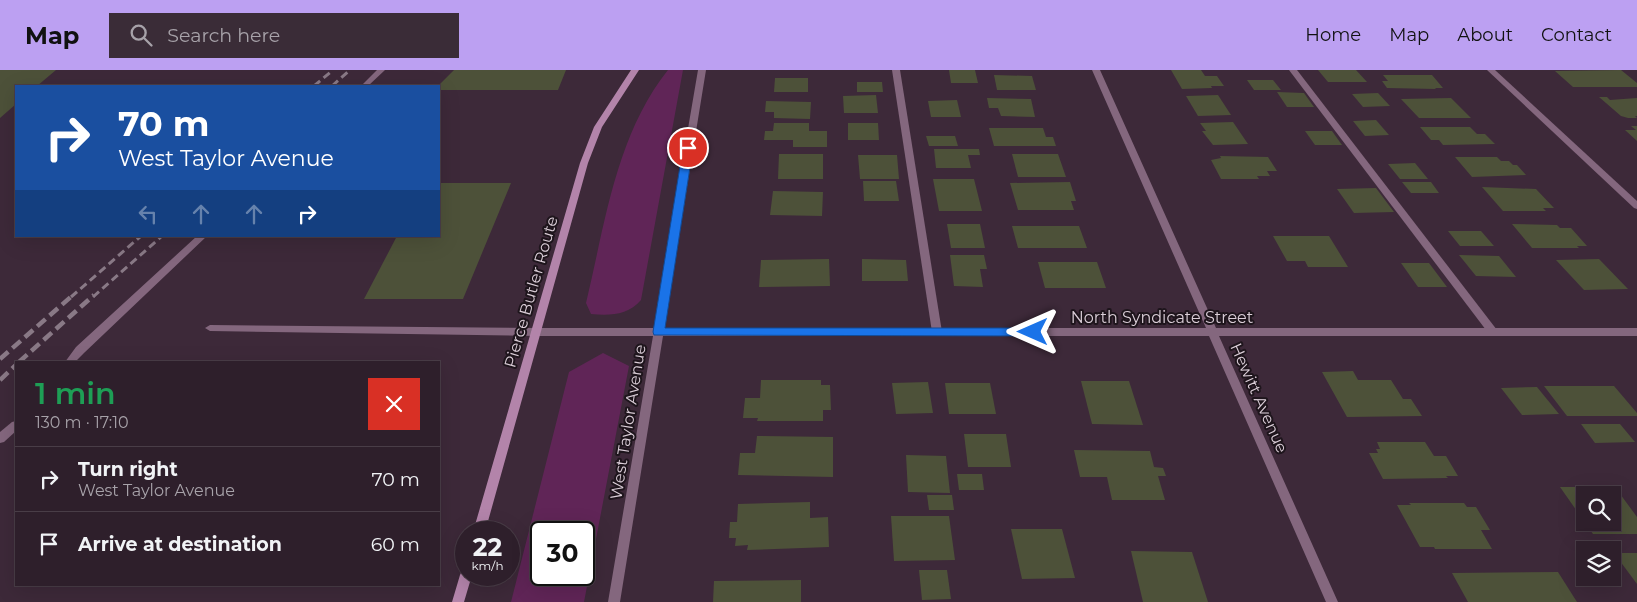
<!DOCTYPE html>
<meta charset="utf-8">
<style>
:root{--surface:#2e1f2b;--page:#3a2c37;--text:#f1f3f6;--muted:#a7a2a9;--line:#493d47;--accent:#bca0f2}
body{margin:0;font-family:Montserrat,sans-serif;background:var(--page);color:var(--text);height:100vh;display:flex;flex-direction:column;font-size:19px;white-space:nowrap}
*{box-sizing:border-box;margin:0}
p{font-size:16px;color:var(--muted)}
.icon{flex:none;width:28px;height:28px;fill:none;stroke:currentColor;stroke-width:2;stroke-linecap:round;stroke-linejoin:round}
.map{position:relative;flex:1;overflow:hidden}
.side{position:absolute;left:15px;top:291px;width:425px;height:225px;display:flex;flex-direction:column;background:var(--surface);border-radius:0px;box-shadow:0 5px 20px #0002,0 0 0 1px var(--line)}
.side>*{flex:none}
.banner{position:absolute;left:15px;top:15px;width:425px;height:152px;border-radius:0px;box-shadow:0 5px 20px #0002,0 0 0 1px var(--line);background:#1a4fa0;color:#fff;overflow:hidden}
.tools{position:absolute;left:1576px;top:416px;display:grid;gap:10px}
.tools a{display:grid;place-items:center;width:45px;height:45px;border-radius:0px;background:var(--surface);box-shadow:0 5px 20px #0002,0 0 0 1px var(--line);font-size:25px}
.speed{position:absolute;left:455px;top:451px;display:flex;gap:10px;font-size:25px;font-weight:700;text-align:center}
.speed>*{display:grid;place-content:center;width:65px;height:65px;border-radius:50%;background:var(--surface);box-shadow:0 5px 20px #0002,0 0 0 1px var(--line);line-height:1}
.speed small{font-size:12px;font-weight:400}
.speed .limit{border:2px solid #111;border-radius:8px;background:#fff;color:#111}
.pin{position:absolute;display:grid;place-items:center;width:42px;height:42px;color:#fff;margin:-21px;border:2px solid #fff;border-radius:50%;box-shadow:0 1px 5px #0007}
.me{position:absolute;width:55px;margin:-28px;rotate:270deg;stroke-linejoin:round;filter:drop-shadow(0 0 4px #0008)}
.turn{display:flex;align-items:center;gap:18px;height:105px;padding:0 20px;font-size:22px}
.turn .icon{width:65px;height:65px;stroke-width:2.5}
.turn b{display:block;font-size:35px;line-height:42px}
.lanes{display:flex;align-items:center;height:48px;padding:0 20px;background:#0003;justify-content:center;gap:25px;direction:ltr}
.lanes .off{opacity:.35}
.round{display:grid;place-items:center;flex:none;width:52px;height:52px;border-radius:0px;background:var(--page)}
.headline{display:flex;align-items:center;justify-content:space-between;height:85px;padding:0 20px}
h1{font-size:30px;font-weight:600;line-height:38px;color:#1e9e55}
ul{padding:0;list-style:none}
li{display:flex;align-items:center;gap:15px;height:65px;padding:0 20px;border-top:1px solid var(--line)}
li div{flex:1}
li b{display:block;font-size:19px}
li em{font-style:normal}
header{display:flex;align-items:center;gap:30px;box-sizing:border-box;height:70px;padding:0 25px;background:var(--accent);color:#111}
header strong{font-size:24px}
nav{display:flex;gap:28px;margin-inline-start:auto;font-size:18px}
.search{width:350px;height:45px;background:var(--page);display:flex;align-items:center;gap:12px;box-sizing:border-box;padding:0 18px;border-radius:0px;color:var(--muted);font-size:19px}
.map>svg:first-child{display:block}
.green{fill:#602557;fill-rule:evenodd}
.building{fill:#4d5139;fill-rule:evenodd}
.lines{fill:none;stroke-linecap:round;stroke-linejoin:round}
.service{fill:#84677e;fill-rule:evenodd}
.minor{fill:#84677e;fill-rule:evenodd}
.secondary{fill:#b384aa;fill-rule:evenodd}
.rail-far1{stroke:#897986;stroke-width:3;stroke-dasharray:8 4.5;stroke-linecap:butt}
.rail{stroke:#897986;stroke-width:4.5;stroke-dasharray:11 5.5;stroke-linecap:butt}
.route{fill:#1a73e8;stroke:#114b97}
.labels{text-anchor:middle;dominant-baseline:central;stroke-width:4;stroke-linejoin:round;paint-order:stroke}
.street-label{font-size:16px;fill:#dbced8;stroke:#1e151c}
</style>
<header>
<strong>Map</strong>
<div class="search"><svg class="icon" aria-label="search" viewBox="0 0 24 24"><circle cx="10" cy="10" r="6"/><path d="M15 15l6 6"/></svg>Search here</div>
<nav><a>Home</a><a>Map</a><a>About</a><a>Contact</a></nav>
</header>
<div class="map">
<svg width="1637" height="532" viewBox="0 0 1637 532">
<rect width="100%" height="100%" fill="#3d2939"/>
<!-- green -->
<g class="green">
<path d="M668 0H683L641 230C628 245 610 246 591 244L586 233C605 154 616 65 668 0Z"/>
<path d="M603 283 629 296 584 532H511L569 302ZM541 462H584V505H541Z"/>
</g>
<!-- building -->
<g class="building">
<polygon points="0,0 56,0 37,16 16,16 16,34 0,48"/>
<polygon points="454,0 566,0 558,20 439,20 439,15"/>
<polygon points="949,0 975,0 978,13 951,13"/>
<polygon points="1171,0 1201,0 1205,6 1217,6 1224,16 1211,16 1212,18 1182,19"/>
<polygon points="1318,0 1356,0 1367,12 1328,12"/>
<polygon points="1621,0 1637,13 1637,17 1573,17 1555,1"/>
<polygon points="994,5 1032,6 1036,20 997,20"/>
<polygon points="1383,5 1432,5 1443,18 1435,18 1436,19 1387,18 1382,11 1388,11"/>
<polygon points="775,8 808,8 808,22 774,22"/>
<polygon points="1247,10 1273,10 1281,20 1254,20"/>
<polygon points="857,12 882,12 883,22 857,22"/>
<polygon points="1277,22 1304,23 1314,37 1287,37"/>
<polygon points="1378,23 1390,36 1363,37 1352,24"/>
<polygon points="876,25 878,43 844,43 843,26"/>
<polygon points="1218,25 1231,45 1198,46 1186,26"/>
<polygon points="1599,27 1607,27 1610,30 1637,28 1637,46 1635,46 1637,48 1628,48 1621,46"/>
<polygon points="987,28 1031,29 1035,47 1001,46 998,38 989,38"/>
<polygon points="1451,28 1471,48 1419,48 1401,29"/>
<polygon points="957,30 961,47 931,47 928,31"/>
<polygon points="766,31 811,32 810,49 774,48 774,42 765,42"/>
<polygon points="1376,50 1389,65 1365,66 1353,51"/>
<polygon points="1233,52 1248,74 1213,75 1202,61 1206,61 1200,53"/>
<polygon points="774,53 809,53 809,61 827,61 827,77 793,77 793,70 764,70 765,61 773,61"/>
<polygon points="848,53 878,53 879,70 848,70"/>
<polygon points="1631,56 1637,56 1637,71 1625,60 1636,60"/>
<polygon points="1420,57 1470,57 1477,64 1485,64 1495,74 1443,75 1439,70 1431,70"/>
<polygon points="989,58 1043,58 1046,67 1053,67 1056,76 994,76"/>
<polygon points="1305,61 1332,61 1342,75 1315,75"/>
<polygon points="926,66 955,66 958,76 929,76"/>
<polygon points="934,79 979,79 980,85 968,85 971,98 936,98"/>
<polygon points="779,84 823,84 823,109 778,109"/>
<polygon points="1012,84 1058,84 1066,107 1018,107"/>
<polygon points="858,85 897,85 899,109 860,109"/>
<polygon points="1220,86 1268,87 1277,101 1267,101 1270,106 1257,106 1259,109 1221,109 1211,90 1221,88"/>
<polygon points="1455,87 1497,87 1501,91 1509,91 1513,95 1517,95 1526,105 1472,107"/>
<polygon points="1415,93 1428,109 1400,109 1388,94"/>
<polygon points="933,109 974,109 982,141 939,141"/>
<polygon points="863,111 896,111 899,131 864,131"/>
<polygon points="1070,112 1076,131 1071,131 1074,140 1018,140 1010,113"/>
<polygon points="1402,112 1431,112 1439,123 1411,123"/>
<polygon points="439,113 511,113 463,229 364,229 397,166 439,166"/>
<polygon points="1482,117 1536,119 1554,138 1543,138 1546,141 1503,141"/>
<polygon points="1376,118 1394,142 1354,143 1337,119"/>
<polygon points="773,121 823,122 822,146 770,145"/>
<polygon points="947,154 980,154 985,178 951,178"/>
<polygon points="1512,154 1557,155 1560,158 1571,158 1587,176 1577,176 1579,178 1532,178"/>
<polygon points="1012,156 1079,156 1087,178 1018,178"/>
<polygon points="1448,161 1481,161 1494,176 1460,176"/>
<polygon points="1273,166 1329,166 1348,197 1308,197 1305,191 1287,191"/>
<polygon points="950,185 984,185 987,199 980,199 983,217 954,216"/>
<polygon points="1459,185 1499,186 1516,207 1476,206"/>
<polygon points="829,189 830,216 759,217 761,190"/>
<polygon points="862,189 906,190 908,211 862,211"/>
<polygon points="1599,189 1628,219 1584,220 1556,190"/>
<polygon points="1038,192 1097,192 1106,218 1045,218"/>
<polygon points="1401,193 1429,193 1447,217 1418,217"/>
<polygon points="1353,301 1358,310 1391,310 1403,329 1411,329 1422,346 1347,347 1322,302"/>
<polygon points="761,310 821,310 821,315 830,315 831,340 823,340 823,351 757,351 758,348 743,348 745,328 760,328"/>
<polygon points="1081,311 1129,311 1143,355 1092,354"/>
<polygon points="928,312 933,343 896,344 892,313"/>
<polygon points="945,313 990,313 996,344 949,344"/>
<polygon points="1544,316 1614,316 1637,343 1637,346 1567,346"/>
<polygon points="1537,317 1559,344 1522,345 1501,318"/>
<polygon points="1581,354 1620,354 1635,372 1595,373"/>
<polygon points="964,364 1006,364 1011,397 968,397"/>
<polygon points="757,366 833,367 833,407 738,405 740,383 755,383"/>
<polygon points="1377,372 1425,372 1434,386 1446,386 1458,406 1446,406 1448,408 1383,409 1369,383 1378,383 1376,379 1380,379"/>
<polygon points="1074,380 1150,381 1154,397 1163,398 1166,406 1158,406 1165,430 1112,430 1107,407 1080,407"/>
<polygon points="906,385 946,386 950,423 908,422"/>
<polygon points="957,404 982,404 984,420 959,420"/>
<path d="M1560 417H1615L1637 447V464H1593ZM1585 425H1612V452H1585Z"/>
<polygon points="927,425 952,425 954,440 929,440"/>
<polygon points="810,432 810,448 828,447 829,477 747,480 748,475 735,476 736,468 729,468 730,452 737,452 738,434"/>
<polygon points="1409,433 1464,433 1467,437 1476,437 1490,460 1481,460 1492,479 1435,479 1434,477 1420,477 1397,435 1411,435"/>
<polygon points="891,446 949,446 955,490 894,491"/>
<polygon points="1011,459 1062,459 1075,508 1022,509"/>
<polygon points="1131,481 1192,482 1208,532 1143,532"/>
<polygon points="1614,483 1637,483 1637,514"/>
<polygon points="919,500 947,500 951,529 922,530"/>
<polygon points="1558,502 1577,532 1468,532 1452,503"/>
<polygon points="801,510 801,532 713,532 714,511"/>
</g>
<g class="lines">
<!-- service -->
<g class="service">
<polygon points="377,0 385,0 368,16 361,16"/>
<polygon points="892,0 900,0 942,262 937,266 932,262"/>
<polygon points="1289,0 1297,0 1497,260 1498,262 1497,264 1489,264"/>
<polygon points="197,166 207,166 84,283 75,292 65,292 76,277"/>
<polygon points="210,255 537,258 542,262 537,266 210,261 205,258"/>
<polygon points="16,351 16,361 4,372 0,373 0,362 12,352"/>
</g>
<!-- minor -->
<g class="minor">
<polygon points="698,0 706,0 664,258 1206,258 1092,0 1100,0 1216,258 1637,258 1637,266 1219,266 1338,532 1326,532 1209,266 663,266 620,532 608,532 653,266 537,266 532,262 537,258 654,258"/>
<polygon points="1487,0 1495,0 1637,131 1637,139 1634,138"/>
</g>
<!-- secondary -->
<g class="secondary">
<polygon points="631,0 639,0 602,57 588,93 485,462 473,462 580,93 594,57"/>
<polygon points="466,499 466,505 472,505 464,532 452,532 460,505 462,501"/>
</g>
<!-- rail-far1 -->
<g class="rail-far1">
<polyline points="314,16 333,0"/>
<polyline points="332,16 350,0"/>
<polyline points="71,227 141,166"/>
<polyline points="93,227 162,166"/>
</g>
<!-- rail -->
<g class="rail">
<polyline points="0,289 73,225"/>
<polyline points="19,292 94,225"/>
<polyline points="0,310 16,295"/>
</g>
</g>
<!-- route -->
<polygon class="route" points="688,75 693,78 665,258 1033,258 1038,262 1033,266 654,265 653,262 683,78"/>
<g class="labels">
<!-- street labels -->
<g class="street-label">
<text transform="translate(531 222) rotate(-74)">Pierce Butler Route</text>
<text x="1162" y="247">North Syndicate Street</text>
<text transform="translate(1259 328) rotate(66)">Hewitt Avenue</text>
<text transform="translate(628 352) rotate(-81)">West Taylor Avenue</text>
</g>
</g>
</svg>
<div class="tools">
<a><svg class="icon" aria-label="search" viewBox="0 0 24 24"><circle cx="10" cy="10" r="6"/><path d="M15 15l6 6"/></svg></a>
<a><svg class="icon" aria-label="layers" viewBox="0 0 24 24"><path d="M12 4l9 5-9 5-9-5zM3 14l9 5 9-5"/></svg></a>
</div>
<div class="speed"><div>22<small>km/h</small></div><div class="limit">30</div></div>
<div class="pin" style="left:688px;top:78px;background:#d93025"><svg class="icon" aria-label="arrive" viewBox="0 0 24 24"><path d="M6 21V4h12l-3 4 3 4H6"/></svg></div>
<svg class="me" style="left:1033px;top:262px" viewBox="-20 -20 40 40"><path d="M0-17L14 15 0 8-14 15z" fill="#1a73e8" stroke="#fff" stroke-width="4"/></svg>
<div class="banner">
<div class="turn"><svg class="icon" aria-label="right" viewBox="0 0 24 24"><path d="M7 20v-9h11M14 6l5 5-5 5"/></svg><div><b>70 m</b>West Taylor Avenue</div></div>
<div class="lanes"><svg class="icon off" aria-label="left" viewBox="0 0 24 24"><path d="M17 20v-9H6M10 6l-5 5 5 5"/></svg><svg class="icon off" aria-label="ahead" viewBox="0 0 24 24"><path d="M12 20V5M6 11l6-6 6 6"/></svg><svg class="icon off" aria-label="ahead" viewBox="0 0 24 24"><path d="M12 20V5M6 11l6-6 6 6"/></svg><svg class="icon" aria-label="right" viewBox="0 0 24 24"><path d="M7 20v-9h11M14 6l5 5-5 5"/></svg></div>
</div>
<section class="side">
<div class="headline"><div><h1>1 min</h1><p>130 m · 17:10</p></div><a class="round" style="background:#d93025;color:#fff"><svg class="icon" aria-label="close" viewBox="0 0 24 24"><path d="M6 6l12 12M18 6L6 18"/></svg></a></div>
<ul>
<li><svg class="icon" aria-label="right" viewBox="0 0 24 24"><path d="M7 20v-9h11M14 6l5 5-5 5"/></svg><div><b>Turn right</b><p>West Taylor Avenue</p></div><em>70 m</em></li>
<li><svg class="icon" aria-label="arrive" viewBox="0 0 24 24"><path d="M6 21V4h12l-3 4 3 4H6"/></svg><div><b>Arrive at destination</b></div><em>60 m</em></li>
</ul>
</section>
</div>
